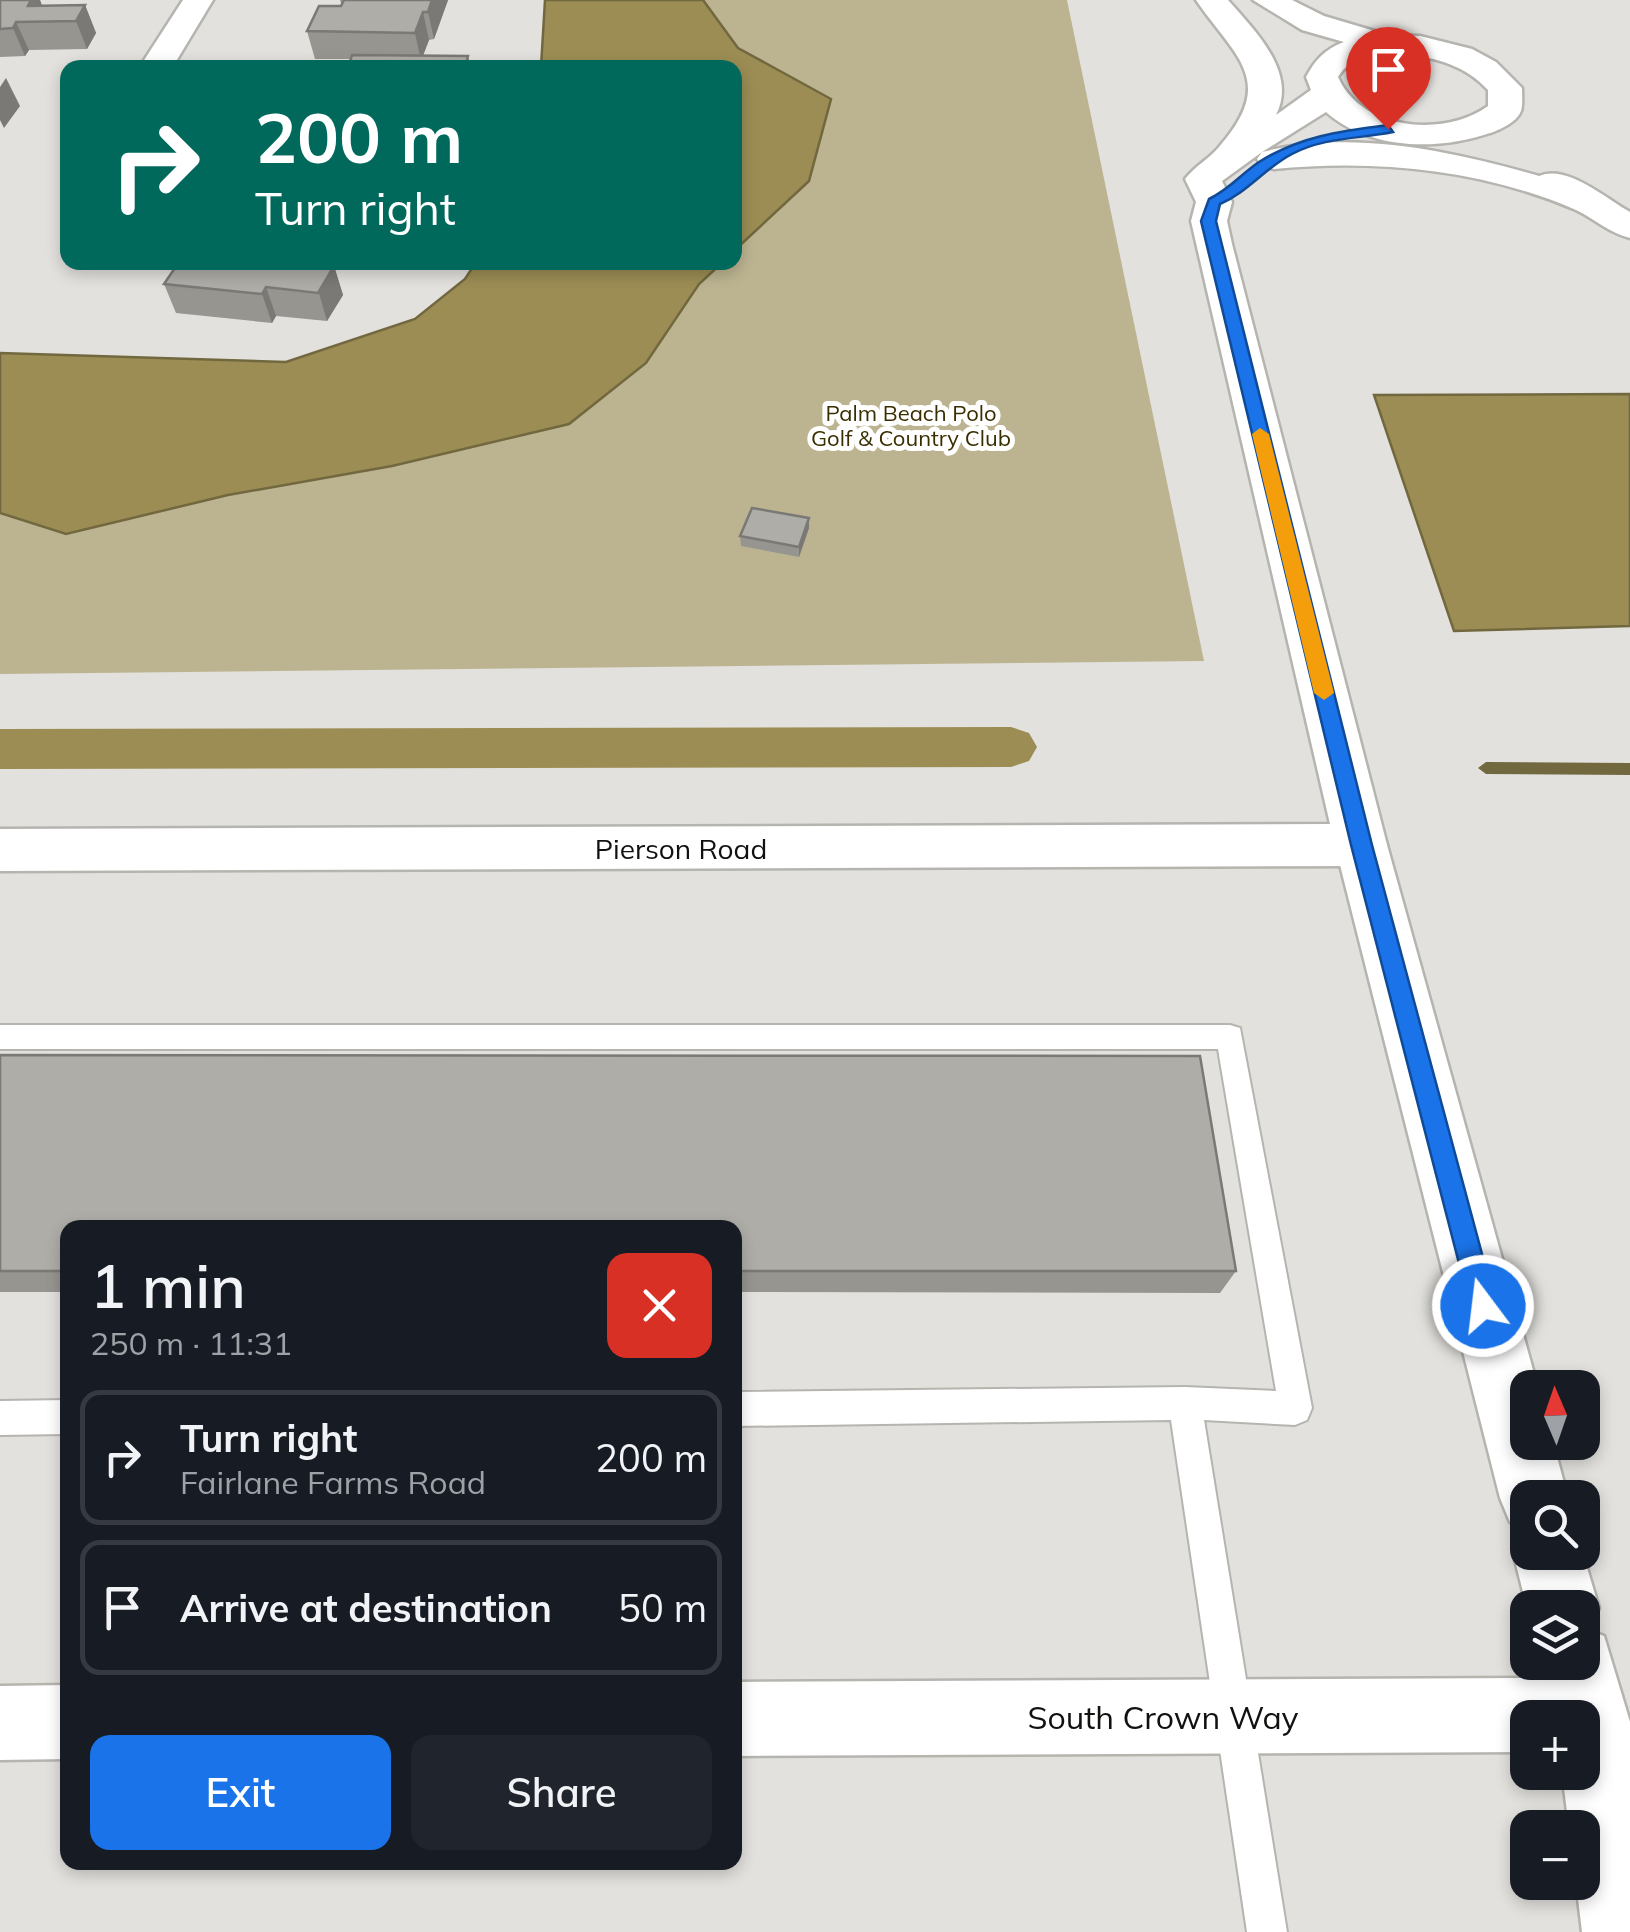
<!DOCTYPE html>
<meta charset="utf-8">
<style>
:root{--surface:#171b24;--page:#20242c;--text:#f1f3f6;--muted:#9ea1a6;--line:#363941;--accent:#1a73e8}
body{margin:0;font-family:Mulish,sans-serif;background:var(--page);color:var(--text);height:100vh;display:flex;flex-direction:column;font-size:38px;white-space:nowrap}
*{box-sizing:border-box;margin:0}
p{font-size:32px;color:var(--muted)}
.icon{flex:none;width:55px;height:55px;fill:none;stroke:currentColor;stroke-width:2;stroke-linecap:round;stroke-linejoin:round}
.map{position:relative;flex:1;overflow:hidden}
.panel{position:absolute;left:60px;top:1220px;width:682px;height:650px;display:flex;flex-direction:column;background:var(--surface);border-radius:20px;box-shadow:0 5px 15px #0003}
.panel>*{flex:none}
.banner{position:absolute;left:60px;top:60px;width:682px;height:210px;border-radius:20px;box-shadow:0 5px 15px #0003;background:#00695c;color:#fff;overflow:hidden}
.needle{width:65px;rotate:358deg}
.tools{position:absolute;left:1510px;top:1370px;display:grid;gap:20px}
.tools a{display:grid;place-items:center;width:90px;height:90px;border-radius:20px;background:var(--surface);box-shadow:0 5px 15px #0003;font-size:50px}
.pin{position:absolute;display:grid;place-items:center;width:85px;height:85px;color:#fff;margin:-102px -42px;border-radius:50% 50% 50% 0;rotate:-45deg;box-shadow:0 0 10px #0007}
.pin .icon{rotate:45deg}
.me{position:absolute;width:110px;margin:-55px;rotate:345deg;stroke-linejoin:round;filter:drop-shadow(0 0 8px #0008)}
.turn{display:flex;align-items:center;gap:35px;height:210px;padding:0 30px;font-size:45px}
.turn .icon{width:130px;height:130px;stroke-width:2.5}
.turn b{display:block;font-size:70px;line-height:85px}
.round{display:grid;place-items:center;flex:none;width:105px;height:105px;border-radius:20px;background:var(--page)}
.summary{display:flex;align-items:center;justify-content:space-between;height:170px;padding:0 30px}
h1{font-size:60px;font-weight:600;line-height:75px}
.action{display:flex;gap:20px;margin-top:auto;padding:20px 30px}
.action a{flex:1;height:115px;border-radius:20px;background:var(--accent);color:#fff;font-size:40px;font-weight:600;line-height:115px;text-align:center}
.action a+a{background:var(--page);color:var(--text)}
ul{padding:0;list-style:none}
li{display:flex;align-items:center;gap:30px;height:135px;margin:0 20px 15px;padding:0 10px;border:5px solid var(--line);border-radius:20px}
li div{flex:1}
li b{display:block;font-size:38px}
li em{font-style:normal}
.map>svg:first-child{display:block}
.green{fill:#bcb491}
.water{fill:#9c8d54;stroke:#72683f;stroke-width:2.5}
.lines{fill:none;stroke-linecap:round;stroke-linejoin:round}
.stream{fill:#72683f;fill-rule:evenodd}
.canal{fill:#9c8d54;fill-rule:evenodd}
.service-casing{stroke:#b5b4af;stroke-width:4}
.minor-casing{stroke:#b5b4af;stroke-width:5}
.tertiary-casing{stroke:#b5b4af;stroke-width:5}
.service{fill:#fff;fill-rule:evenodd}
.minor{fill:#fff;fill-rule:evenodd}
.tertiary{fill:#fff;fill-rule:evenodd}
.wall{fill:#969590}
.shaded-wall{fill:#7a7976}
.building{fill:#aeada8;stroke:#7a7976;stroke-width:2.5}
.route{fill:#1a73e8;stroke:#114b97;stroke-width:2.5}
.slow{fill:#f59e0b}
.labels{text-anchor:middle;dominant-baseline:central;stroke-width:10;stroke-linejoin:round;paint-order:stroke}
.far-park-label{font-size:22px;fill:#392e00;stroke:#fff}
.street-label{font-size:28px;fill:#11110f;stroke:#fff}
.near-street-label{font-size:32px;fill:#11110f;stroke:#fff}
</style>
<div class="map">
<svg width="1630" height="1932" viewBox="0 0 1630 1932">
<rect width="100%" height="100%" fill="#e2e1dd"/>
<!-- green -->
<polygon class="green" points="703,0 1067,0 1204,661 0,674 0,513 66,534 228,495 392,466 646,363 699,284 722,263 735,262 735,250 809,180 831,99 738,48"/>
<!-- water -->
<g class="water">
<polygon points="545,0 703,0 738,48 831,99 809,181 735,250 735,68 541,67"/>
<polygon points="476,262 722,263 699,284 646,363 569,424 392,466 228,495 66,534 0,513 0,353 286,362 415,319 465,279"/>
<polygon points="1630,394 1630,626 1454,631 1374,395"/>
</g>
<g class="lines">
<!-- stream -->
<polygon class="stream" points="1486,762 1630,763 1630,775 1486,774 1478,768"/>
<!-- canal -->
<polygon class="canal" points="1011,727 1029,733 1037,747 1029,761 1011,767 0,769 0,729"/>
<defs>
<g id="service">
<polygon points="0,1025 1230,1025 1240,1028 1312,1408 1307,1420 1295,1425 1204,1420 1287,1932 1247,1932 1171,1420 735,1426 735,1392 1185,1387 1276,1391 1218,1049 0,1049"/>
<polygon points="68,1400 68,1434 0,1435 0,1401"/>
</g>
<g id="minor">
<polygon points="183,0 213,0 172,68 139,68"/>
<polygon points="1361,824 1379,830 1387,845 1538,1388 1528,1388 1528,1442 1553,1442 1568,1498 1528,1498 1528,1552 1582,1551 1599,1608 1589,1630 1604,1636 1630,1722 1630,1932 1582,1932 1576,1882 1582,1882 1582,1828 1569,1828 1562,1772 1582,1772 1582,1718 1528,1718 1528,1752 735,1756 735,1682 1546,1678 1542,1662 1582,1662 1582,1608 1527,1608 1513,1552 1523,1528 1510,1522 1500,1498 1335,845 1343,830"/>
<polygon points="68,1685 68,1759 0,1760 0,1686"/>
</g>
<path id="tertiary" d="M1196 0H1228C1254 30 1298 72 1276 115L1311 90 1306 77C1315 60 1325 49 1344 42L1302 30 1253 0H1292L1324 16 1388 35 1420 36 1472 49 1496 62 1522 88C1522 95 1523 105 1521 111 1517 122 1500 130 1490 133 1438 151 1369 150 1326 112L1262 152C1353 129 1451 151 1539 176 1567 164 1605 198 1630 212V238C1609 233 1595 219 1576 210 1482 169 1374 159 1274 169L1262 166 1257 159 1262 152 1222 181 1232 202 1227 221 1232 244 1387 845 1379 860 1361 866 0 871V829L1330 824 1191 221 1196 202 1185 179C1195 166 1209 159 1219 147 1278 80 1235 57 1196 0ZM1406 54C1437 58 1466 66 1488 90V106C1444 138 1361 130 1338 77 1353 52 1381 54 1406 54Z"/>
</defs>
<!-- service casing -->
<use href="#service" class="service-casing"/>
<!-- minor casing -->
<use href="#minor" class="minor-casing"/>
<!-- tertiary casing -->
<use href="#tertiary" class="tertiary-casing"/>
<!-- service -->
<use href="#service" class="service"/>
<!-- minor -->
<use href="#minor" class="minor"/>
<!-- tertiary -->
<use href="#tertiary" class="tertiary"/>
</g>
<!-- wall -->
<g class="wall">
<polygon points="0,0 40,0 42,5 85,5 96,33 87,49 29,50 25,56 0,57"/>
<polygon points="340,0 448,0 434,39 429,40 423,55 468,56 471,68 348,68 351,59 315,59 307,31 342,6"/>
<polygon points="334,266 343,295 327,321 276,316 272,323 176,313 164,284"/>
<polygon points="809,518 809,528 799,557 741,546 740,536"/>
<polygon points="0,1055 1236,1271 1220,1293 735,1292 735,1228 68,1228 68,1292 0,1292"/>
</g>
<!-- shaded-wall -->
<g class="shaded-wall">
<polygon points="29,0 40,0 42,7 28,6"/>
<polygon points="432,0 448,0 434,39 428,12"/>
<polygon points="85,5 96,33 87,49 76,21"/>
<polygon points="423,12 429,40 421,61 415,33"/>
<polygon points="16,22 29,50 25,56 13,28"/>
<polygon points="6,78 20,106 4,128 0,120 0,87"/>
<polygon points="310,262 337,262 334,266 343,295 327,321"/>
<polygon points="266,287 276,316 272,323 262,294"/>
<polygon points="809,518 809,528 799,557 799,547"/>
</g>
<!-- building -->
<g class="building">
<polygon points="0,0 31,0 28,6 85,5 76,21 16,22 13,28 0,29"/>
<polygon points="344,0 432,0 428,12 423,12 415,33 307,31 319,6 341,6"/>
<polygon points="352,55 468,56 465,68 348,68"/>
<polygon points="179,262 310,262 334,266 318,293 266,287 262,294 164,284"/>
<polygon points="752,508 809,518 799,547 740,536"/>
<polygon points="0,1055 1200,1056 1236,1271 735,1271 735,1228 68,1228 68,1271 0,1271"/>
</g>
<!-- route -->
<path class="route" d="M1388 125 1393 132C1359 139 1324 137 1292 154 1265 168 1248 192 1220 204L1216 221 1372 845 1496 1306 1492 1315 1483 1319 1474 1315 1470 1306 1351 845 1201 221 1209 199C1230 189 1241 174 1259 162 1300 136 1341 131 1388 125Z"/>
<!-- slow -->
<polygon class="slow" points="1260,428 1269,434 1334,693 1324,700 1314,693 1252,434"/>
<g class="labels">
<!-- far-park labels -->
<g class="far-park-label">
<text x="911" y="413">Palm Beach Polo<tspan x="911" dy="25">Golf &amp; Country Club</tspan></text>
</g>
<!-- street labels -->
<g class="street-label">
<text x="681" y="848">Pierson Road</text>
</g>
<!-- near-street labels -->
<g class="near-street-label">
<text x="1163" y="1717">South Crown Way</text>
</g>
</g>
</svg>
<div class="tools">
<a><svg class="needle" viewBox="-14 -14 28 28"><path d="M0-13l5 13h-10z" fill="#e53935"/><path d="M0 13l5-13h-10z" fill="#9ea1a6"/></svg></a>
<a><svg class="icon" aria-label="search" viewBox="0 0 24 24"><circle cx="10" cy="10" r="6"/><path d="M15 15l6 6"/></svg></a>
<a><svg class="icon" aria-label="layers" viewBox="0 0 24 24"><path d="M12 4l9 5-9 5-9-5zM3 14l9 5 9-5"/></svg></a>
<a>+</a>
<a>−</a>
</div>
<div class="pin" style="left:1388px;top:129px;background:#d93025"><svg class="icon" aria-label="arrive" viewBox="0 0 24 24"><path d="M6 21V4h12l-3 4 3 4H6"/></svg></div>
<svg class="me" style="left:1483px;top:1306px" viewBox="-20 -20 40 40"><circle r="17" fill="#1a73e8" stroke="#fff" stroke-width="3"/><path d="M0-11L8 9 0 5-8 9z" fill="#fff"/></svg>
<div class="banner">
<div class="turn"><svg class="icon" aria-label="right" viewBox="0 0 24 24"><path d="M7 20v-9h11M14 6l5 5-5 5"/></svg><div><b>200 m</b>Turn right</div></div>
</div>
<section class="panel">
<div class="summary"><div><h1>1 min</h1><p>250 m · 11:31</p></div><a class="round" style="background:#d93025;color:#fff"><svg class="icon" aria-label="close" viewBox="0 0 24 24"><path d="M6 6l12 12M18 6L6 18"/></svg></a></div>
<ul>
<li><svg class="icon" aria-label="right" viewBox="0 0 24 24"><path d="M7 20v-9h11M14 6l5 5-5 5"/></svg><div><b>Turn right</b><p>Fairlane Farms Road</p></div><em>200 m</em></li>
<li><svg class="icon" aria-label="arrive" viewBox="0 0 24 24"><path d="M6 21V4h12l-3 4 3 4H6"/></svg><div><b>Arrive at destination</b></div><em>50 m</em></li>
</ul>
<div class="action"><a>Exit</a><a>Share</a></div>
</section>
</div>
